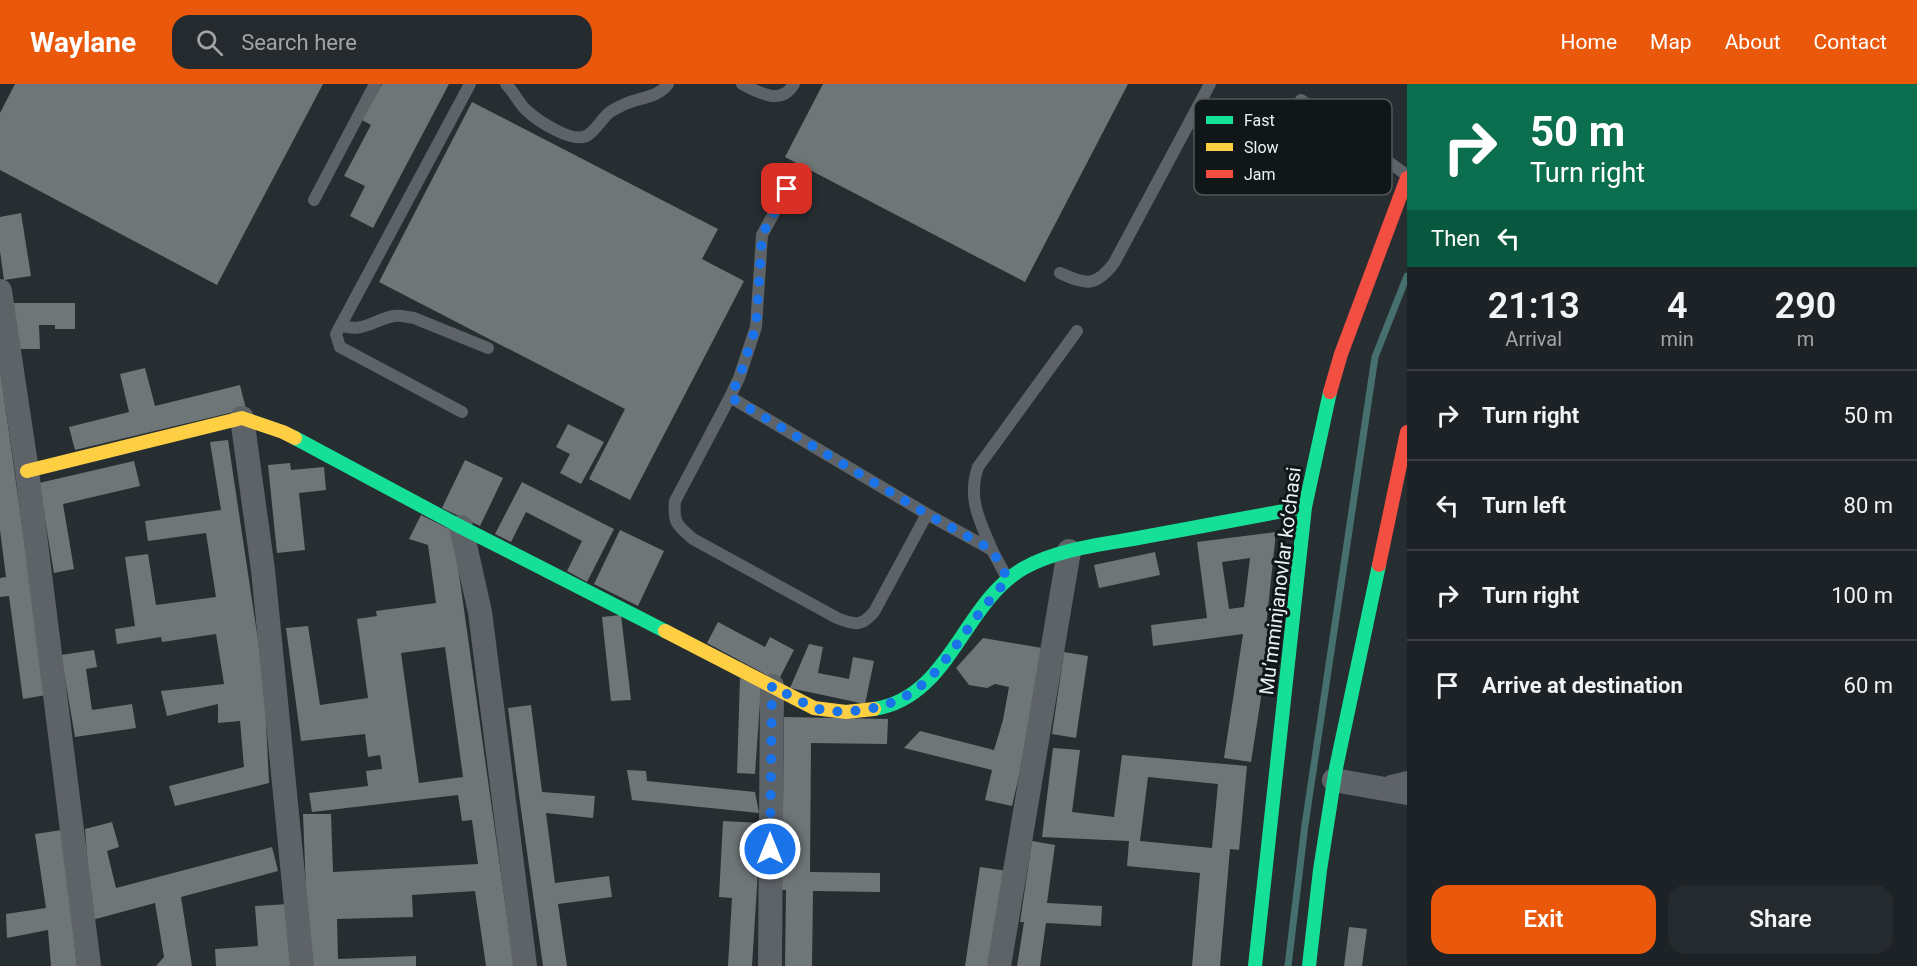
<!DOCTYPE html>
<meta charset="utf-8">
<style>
:root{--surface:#1d2226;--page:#252a2e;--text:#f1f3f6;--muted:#a0a4a7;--line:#3b3f43;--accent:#ea580c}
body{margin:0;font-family:Roboto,sans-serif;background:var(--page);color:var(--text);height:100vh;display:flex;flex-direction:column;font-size:22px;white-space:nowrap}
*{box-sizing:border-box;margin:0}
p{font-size:20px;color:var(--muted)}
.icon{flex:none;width:33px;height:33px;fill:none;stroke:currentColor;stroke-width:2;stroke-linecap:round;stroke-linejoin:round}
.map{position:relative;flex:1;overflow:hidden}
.drawer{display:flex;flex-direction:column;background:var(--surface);width:510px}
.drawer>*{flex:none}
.top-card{background:#0b6e4f;color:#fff;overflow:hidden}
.pin{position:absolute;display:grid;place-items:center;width:51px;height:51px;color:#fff;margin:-26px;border-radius:12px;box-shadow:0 3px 9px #0006}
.me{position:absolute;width:66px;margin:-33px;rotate:0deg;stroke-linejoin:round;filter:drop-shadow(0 0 4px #0008)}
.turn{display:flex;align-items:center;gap:21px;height:126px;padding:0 24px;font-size:27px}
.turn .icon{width:78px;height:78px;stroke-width:2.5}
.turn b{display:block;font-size:42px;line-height:51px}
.then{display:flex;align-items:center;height:57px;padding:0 24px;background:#0003;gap:12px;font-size:22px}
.eta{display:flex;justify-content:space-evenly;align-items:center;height:102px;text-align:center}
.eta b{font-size:36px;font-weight:600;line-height:42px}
.button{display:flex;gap:12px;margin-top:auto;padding:12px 24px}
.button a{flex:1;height:69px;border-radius:18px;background:var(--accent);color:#fff;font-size:24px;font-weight:600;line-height:69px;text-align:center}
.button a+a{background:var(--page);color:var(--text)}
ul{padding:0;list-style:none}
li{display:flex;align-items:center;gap:18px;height:90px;padding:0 24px;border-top:2px solid var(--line)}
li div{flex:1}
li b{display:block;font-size:22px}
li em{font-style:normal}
header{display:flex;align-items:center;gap:36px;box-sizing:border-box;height:84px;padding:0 30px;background:var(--accent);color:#fff}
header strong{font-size:28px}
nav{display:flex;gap:33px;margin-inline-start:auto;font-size:21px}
.search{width:420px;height:54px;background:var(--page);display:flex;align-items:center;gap:15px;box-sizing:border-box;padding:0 21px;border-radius:18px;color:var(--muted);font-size:22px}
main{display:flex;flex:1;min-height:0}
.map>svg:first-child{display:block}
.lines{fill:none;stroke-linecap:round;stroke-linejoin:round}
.stream{stroke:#45706d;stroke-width:7}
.building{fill:#6f7678;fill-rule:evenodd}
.lane{stroke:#5e6368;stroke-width:12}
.street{stroke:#5e6368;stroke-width:24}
.fast{stroke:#16e098;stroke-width:14}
.slow{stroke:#ffcf43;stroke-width:14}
.jam{stroke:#f24e42;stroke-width:14}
.route{stroke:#1a73e8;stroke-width:10;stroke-dasharray:0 18}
.labels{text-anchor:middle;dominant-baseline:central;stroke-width:6;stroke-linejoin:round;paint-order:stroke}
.street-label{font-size:20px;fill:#eaf2f6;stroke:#111619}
.key{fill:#111619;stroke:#52585b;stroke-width:1.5}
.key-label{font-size:16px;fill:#eaf2f6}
</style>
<header>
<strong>Waylane</strong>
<div class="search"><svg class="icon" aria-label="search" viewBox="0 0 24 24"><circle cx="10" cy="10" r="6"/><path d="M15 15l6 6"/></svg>Search here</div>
<nav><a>Home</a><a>Map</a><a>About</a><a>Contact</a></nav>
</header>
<main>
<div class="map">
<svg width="1407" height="882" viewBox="0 0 1407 882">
<rect width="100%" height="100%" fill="#272e32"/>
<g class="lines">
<!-- stream -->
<polyline class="stream" points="1288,882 1305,741 1375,273 1407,192"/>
</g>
<!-- building -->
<g class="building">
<polygon points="15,0 323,0 217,201 0,86 0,29"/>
<polygon points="382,0 449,0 373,144 350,132 365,102 344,92 371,41 362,36"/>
<polygon points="823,0 1128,0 1025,198 785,73"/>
<polygon points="472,18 718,145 702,175 744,197 630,416 589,395 625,325 379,198"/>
<polygon points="21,129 31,192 4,196 0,167 0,133"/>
<polygon points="14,219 75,219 75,245 55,245 55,241 39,241 40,265 15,265"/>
<polygon points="145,284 155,322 240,301 246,325 75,366 69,343 129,328 120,290"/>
<polygon points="0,285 46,611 23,615 9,512 0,513 0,494 6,493 0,446"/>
<polygon points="568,340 604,358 581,400 560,389 570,370 556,363"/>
<polygon points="228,356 264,596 269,699 175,722 169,702 244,683 240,637 218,639 218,620 167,632 161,607 224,600 216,550 162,558 161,553 117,560 115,545 135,542 125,473 148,470 156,521 216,513 206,449 148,457 145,437 221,426 210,358"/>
<polygon points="465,376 503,394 480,442 442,424"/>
<polygon points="134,377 140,402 63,420 74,485 54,489 39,399"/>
<polygon points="290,379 291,386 324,383 326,406 299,409 305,466 277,469 268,381"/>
<polygon points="522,398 614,445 587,498 567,487 582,457 526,428 511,458 495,450"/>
<path d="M421 431 453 447 514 882H486L475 807 412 811 413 833 337 835 338 875 416 872V882H309L303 730H331L333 788 478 780 472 736 462 737 458 711 312 728 309 709 368 702 366 687 382 685 380 671 368 673 365 650 301 657 286 544 308 542 320 621 368 614 357 535 377 532 376 527 436 519 428 461 409 455ZM445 563 463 693 419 699 401 569Z"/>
<polygon points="620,446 664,467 638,522 594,500"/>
<path d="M1276 448 1266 543H1272L1251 678 1224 674 1243 550 1153 562 1151 541 1207 534 1197 458ZM1250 474 1244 523 1229 525 1222 478Z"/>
<polygon points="1155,468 1160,491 1099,504 1094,481"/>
<polygon points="621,531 631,616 611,617 602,533"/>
<polygon points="718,538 765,563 770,553 794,566 778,597 707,559"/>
<polygon points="983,554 1042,564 1019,692 1012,722 985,716 992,686 904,664 920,647 994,666 1003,636 1009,603 995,600 987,604 969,601 956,584"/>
<polygon points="809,560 823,563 818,589 849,595 853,573 874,577 865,620 790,604"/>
<polygon points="94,566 97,583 86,585 92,626 132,620 136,644 75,653 61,571"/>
<polygon points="1064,568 1088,572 1076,654 1052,650"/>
<polygon points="740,594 761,603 755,690 737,689"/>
<polygon points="531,621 542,708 595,712 593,734 546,729 555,799 609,792 612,813 558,820 567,882 543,882 519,711 508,624"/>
<polygon points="784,633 888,635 887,660 811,659 810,788 880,789 880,808 813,807 812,882 785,882 786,806 782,806"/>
<path d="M1053 664 1080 666 1072 728 1114 733 1122 671 1247 682 1239 766 1230 765 1220 882H1192L1200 789 1127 782 1129 757 1042 753ZM1148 693 1218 700 1212 764 1140 757Z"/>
<polygon points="627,686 646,687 647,697 755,708 759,729 632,716"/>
<polygon points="723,737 761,739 752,882 728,882 732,814 719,813"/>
<polygon points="112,738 119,763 107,767 116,804 272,763 278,787 181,813 192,882 156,882 164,873 155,819 92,836 85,745"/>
<polygon points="62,746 77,882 51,882 48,846 7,854 6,830 46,824 35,750"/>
<polygon points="1032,757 1055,761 1047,819 1102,822 1101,842 1046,839 1040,882 1017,882 1024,838 1020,838"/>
<polygon points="980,783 1008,787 994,882 965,882"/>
<polygon points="289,820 293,882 216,882 215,865 258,862 255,822"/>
<polygon points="1349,843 1367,845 1362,882 1344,882"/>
</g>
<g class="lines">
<!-- lane -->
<g class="lane">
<path d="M506 0C514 8 518 18 526 26 537 36 573 61 588 51 597 45 602 34 610 28 614 25 619 23 623 21 638 13 657 15 668 0"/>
<path d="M742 0C760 9 781 22 794 0"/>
<polyline points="1301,16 1407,91"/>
<polyline points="314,116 375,0"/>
<path d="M1060 189C1086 201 1096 203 1114 179L1210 0"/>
<path d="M341 241C361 250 375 235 394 232 401 231 407 233 414 234L488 264"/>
<polyline points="730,313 739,294 756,243 762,151 787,105"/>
<polyline points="462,328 340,263 336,250 470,0"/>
<path d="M927 430 730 313 675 417C673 439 677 441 693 455L837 534C855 541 861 543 874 528L927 430 992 466 1007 494"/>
<path d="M992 466C980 437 967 415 978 383L1077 247"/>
<polyline points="1384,702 1390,697 1407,693"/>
</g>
<!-- street -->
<g class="street">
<polyline points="0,207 27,387 89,882"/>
<polyline points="242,334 263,486 302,882"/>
<polyline points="461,443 480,528 525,882"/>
<polyline points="1334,696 1407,709"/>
<polyline points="770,882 772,602"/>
<polyline points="999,882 1069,467"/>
</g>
<!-- fast -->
<g class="fast">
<polyline points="295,354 461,443 665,547"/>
<path d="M874 625C950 614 963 518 1024 484 1058 465 1100 461 1138 454 1194 444 1249 433 1305 423"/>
<polyline points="1255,882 1305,423 1330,308"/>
<polyline points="1309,882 1320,786 1336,684 1379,481"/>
</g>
<!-- slow -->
<g class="slow">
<polyline points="27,387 242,334 283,348 295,354"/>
<polyline points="665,547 814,624 846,628 874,625"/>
</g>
<!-- jam -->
<g class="jam">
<polyline points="1330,308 1341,270 1407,94"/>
<polyline points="1379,481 1407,348"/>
</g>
</g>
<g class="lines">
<!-- route -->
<path class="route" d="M770 765 772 602C785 609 799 617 813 623 828 629 847 628 863 626 916 618 936 590 965 549 978 530 992 513 1008 495L992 466 927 430 730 313 739 294 756 243 762 151 787 105"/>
</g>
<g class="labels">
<!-- street labels -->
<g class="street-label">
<text transform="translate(1280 497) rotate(-83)">Mu’mminjanovlar ko‘chasi</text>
</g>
</g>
<!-- legend -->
<rect x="1194" y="15" width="198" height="96" rx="9" class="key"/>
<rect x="1206" y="32" width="27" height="8" fill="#16e098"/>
<rect x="1206" y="59" width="27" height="8" fill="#ffcf43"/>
<rect x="1206" y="86" width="27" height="8" fill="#f24e42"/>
<g class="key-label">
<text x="1244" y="42">Fast</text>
<text x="1244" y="69">Slow</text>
<text x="1244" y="96">Jam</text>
</g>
</svg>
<div class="pin" style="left:787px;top:105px;background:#d93025"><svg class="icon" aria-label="arrive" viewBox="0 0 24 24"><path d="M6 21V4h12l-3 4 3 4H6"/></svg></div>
<svg class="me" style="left:770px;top:765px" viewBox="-20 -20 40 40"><circle r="17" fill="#1a73e8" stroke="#fff" stroke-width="3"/><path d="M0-11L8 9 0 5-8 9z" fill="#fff"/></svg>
</div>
<section class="drawer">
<div class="top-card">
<div class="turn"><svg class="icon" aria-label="right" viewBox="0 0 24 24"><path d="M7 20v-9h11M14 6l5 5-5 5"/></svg><div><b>50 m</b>Turn right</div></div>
<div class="then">Then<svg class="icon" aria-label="left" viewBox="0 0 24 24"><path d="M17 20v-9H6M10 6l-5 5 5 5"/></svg></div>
</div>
<div class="eta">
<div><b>21:13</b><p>Arrival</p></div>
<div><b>4</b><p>min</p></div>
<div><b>290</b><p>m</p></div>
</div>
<ul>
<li><svg class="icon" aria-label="right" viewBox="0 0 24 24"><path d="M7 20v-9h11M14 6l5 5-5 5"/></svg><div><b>Turn right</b></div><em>50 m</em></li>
<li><svg class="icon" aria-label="left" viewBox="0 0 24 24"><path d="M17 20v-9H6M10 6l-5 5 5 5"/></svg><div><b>Turn left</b></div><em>80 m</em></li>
<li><svg class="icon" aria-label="right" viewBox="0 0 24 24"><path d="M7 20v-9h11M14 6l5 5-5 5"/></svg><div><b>Turn right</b></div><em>100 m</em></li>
<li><svg class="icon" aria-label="arrive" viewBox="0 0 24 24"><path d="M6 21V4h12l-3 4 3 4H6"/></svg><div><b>Arrive at destination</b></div><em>60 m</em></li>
</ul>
<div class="button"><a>Exit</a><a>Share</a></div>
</section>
</main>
